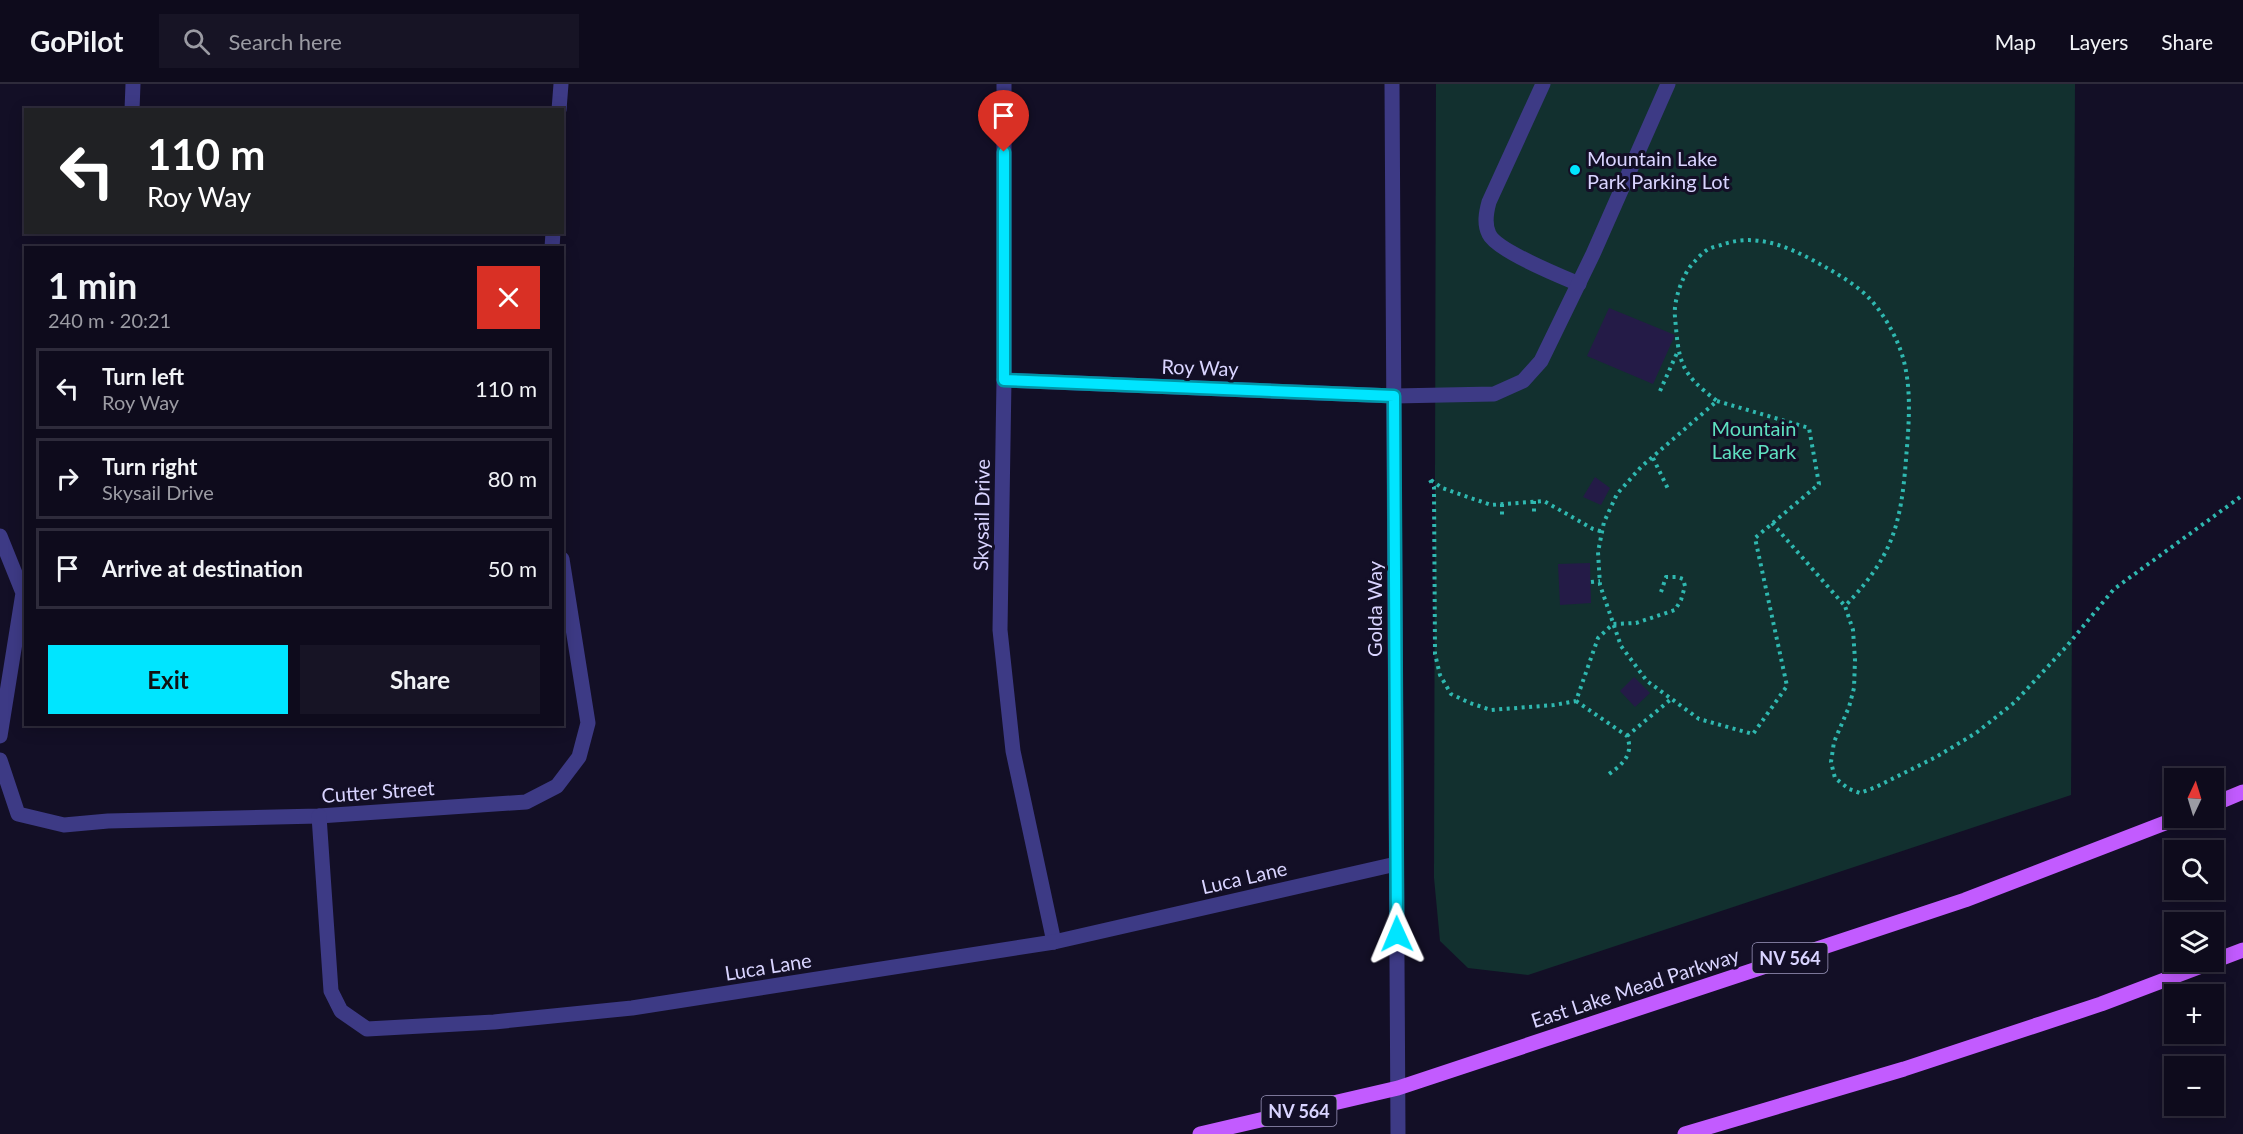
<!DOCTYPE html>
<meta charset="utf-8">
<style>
:root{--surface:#0e0b1c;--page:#171425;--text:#f1f3f6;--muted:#9b9ba3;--line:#2e2b3b;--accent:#00e5ff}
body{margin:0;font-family:Lato,sans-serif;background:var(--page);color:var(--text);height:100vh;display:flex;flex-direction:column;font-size:22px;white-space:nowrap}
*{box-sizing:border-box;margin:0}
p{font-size:20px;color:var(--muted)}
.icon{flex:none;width:33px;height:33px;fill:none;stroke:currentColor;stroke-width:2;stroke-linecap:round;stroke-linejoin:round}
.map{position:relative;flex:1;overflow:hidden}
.side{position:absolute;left:24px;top:162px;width:540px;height:480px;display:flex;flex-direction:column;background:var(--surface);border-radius:0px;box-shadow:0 3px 15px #0003,0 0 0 2px var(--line)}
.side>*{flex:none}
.top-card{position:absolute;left:24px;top:24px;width:540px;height:126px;border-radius:0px;box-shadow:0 3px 15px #0003,0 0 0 2px var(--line);background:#202124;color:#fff;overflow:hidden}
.needle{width:39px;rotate:4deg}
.buttons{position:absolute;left:2164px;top:684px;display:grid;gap:12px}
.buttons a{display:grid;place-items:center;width:60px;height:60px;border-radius:0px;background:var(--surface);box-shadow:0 3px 15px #0003,0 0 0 2px var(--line);font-size:30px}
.pin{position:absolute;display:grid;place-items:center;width:51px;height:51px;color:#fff;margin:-62px -26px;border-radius:50% 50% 50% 0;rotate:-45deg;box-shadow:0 0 6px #0007}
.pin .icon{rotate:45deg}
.me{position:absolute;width:66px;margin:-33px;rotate:359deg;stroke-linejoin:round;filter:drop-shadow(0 0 4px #0008)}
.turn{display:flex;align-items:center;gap:21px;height:126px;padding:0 24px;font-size:27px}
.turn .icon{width:78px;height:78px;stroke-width:2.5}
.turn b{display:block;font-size:42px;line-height:51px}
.round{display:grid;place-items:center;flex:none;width:63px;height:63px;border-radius:0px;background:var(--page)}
.summary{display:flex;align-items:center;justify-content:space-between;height:102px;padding:0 24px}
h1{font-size:36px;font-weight:700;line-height:45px}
.primary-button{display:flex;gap:12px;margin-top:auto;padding:12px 24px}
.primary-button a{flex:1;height:69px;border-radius:0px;background:var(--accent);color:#111;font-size:24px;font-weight:700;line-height:69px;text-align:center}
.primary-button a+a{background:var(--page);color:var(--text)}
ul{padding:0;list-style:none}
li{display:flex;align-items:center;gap:18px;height:81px;margin:0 12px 9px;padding:0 12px;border:3px solid var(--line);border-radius:0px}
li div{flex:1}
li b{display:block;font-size:22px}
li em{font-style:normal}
header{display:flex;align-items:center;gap:36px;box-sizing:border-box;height:84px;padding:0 30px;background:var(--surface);border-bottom:2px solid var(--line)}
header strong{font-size:28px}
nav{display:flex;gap:33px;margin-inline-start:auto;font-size:21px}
.search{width:420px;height:54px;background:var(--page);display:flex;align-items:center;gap:15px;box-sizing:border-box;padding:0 21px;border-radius:0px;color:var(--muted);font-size:22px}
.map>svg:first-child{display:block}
.green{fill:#12302f}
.building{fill:#241b47}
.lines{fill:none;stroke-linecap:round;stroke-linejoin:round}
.path{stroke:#2fb8b0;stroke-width:4;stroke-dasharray:3 4.5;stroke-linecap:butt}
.lane{stroke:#3d3a85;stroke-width:15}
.street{stroke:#3d3a85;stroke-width:15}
.primary{stroke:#c25bff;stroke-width:15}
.route-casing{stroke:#0095a6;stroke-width:15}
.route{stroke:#00e5ff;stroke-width:10}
.poi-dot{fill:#00e5ff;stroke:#130f26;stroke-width:2}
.labels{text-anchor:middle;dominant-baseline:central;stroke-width:6;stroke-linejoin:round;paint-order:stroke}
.shield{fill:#130f26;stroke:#9e99be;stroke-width:1.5}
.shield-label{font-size:18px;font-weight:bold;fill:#d9d4ff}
.poi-label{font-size:20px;fill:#d9d4ff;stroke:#130f26;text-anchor:start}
.street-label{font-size:20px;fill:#d9d4ff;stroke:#130f26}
.park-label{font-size:20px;fill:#5fe0c0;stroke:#130f26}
</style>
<header>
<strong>GoPilot</strong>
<div class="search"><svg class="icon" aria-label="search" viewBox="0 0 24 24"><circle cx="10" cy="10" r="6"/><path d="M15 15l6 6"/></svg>Search here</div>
<nav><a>Map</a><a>Layers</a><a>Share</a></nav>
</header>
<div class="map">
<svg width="2243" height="1050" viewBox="0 0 2243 1050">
<rect width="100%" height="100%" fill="#130f26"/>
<!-- green -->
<polygon class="green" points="1436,0 2075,0 2071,711 1528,891 1468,884 1440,857 1434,794"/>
<!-- building -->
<g class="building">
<polygon points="1609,224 1675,251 1653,300 1587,272"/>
<polygon points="1595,393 1610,404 1601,421 1583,413"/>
<polygon points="1590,479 1591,519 1560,521 1558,480"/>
<polygon points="1634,593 1650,609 1635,623 1620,607"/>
</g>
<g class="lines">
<!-- path -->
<g class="path">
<polyline points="1660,307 1677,269"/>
<path d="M1717 317 1809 344 1819 400 1755 454 1787 602 1753 650 1699 635 1647 597 1621 562 1600 501 1598 468 1604 438 1617 410 1641 383 1717 317C1679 288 1679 278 1675 233 1673 217 1683 189 1694 178 1698 174 1702 169 1707 166 1711 163 1719 162 1724 160 1761 148 1795 166 1827 184 1841 192 1856 201 1868 213 1881 226 1892 245 1899 262 1913 297 1909 339 1906 375 1901 442 1892 473 1845 522L1853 546 1855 576 1854 604 1849 623 1834 658 1831 678 1835 694 1849 705 1860 709 1876 703 1936 673 1976 649 2015 618 2066 563 2114 505 2243 411"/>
<polyline points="1653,374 1669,407"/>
<polyline points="1430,396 1434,403 1435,570 1440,591 1451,610 1470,619 1491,626 1554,621 1576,617 1598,554 1613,540 1636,539 1675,526 1681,516 1685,502 1683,495 1677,493 1666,493 1661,508"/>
<polyline points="1431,396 1442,404 1491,421 1544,417 1593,445 1603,448"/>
<polyline points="1534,417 1534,428"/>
<polyline points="1502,420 1502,431"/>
<polyline points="1772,439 1845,522"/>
<polyline points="1591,498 1600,497"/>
<path d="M1576 617 1627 652C1634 670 1623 680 1609 690"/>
<polyline points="1627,652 1670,616"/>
</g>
<!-- lane -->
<g class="lane">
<path d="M1543 0 1489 118C1486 129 1484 140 1489 150 1496 166 1560 192 1579 200"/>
<polyline points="1394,312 1494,310 1523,297 1541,277 1593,170 1668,0"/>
</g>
<!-- street -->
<g class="street">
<polyline points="1004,0 1004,296 1000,546 1013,667 1054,858"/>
<polyline points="1392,0 1398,1050"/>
<polyline points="132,26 133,0"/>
<polyline points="559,26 561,0"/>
<polyline points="552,164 553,148"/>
<polyline points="1004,296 1394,312"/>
<polyline points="0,452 23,509 0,652"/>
<polyline points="0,676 18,730 64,741 108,737 319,732 526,718 557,702 579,673 588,639 562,475"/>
<polyline points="319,732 331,907 341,927 367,945 494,938 632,924 1054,858 1396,780"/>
</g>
<!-- primary -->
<g class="primary">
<polyline points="2214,720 2243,708"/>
<polyline points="2214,877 2243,866"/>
<polyline points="1200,1050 1398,1004 1965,816 2178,734"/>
<polyline points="1685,1050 1904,985 2101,920 2212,878"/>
</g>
</g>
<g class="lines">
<defs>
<polyline id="route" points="1004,68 1004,296 1394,312 1397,850"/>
</defs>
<!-- route casing -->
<use href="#route" class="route-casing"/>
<!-- route -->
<use href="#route" class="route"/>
</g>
<!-- markers -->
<circle class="poi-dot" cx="1575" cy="86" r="6"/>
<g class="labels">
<!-- shield labels -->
<g class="shield">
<rect x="1752.5" y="859" width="75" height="30" rx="4.5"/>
<rect x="1261.5" y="1012" width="75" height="30" rx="4.5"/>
</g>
<g class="shield-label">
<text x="1790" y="874">NV 564</text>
<text x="1299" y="1027">NV 564</text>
</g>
<!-- poi labels -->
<g class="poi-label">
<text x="1587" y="74">Mountain Lake<tspan x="1587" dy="23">Park Parking Lot</tspan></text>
</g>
<!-- street labels -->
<g class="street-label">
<text transform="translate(1200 283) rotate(2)">Roy Way</text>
<text transform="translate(981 431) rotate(-89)">Skysail Drive</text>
<text transform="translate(1374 525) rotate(-90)">Golda Way</text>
<text transform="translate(378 707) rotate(-4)">Cutter Street</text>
<text transform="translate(1244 793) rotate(-13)">Luca Lane</text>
<text transform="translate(768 882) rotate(-9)">Luca Lane</text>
<text transform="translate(1635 903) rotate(-18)">East Lake Mead Parkway</text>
</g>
<!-- park labels -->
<g class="park-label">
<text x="1754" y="344">Mountain<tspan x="1754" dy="23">Lake Park</tspan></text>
</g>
</g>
</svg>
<div class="buttons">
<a><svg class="needle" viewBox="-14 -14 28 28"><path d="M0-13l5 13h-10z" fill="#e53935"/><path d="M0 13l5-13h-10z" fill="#9b9ba3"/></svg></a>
<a><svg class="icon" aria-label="search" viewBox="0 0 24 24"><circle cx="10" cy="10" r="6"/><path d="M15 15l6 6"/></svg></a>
<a><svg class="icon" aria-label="layers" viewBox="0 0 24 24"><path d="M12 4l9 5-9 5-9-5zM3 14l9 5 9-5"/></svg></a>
<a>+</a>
<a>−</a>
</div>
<div class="pin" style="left:1004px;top:68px;background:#d93025"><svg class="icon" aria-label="arrive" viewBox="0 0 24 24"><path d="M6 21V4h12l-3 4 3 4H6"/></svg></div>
<svg class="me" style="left:1397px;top:850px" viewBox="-20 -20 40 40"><path d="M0-17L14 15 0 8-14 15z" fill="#00e5ff" stroke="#fff" stroke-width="4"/></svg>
<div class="top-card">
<div class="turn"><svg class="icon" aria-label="left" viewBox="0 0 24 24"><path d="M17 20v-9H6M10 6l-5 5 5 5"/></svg><div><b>110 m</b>Roy Way</div></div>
</div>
<section class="side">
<div class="summary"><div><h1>1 min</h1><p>240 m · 20:21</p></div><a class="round" style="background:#d93025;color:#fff"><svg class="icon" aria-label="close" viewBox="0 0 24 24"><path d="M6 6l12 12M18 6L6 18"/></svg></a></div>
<ul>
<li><svg class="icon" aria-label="left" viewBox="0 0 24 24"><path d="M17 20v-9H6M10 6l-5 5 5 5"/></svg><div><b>Turn left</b><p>Roy Way</p></div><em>110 m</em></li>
<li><svg class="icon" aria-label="right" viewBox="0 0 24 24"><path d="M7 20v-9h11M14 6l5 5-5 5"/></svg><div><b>Turn right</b><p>Skysail Drive</p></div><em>80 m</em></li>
<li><svg class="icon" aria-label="arrive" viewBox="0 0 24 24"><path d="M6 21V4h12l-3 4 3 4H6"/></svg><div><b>Arrive at destination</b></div><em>50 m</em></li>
</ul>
<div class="primary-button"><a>Exit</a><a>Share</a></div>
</section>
</div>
